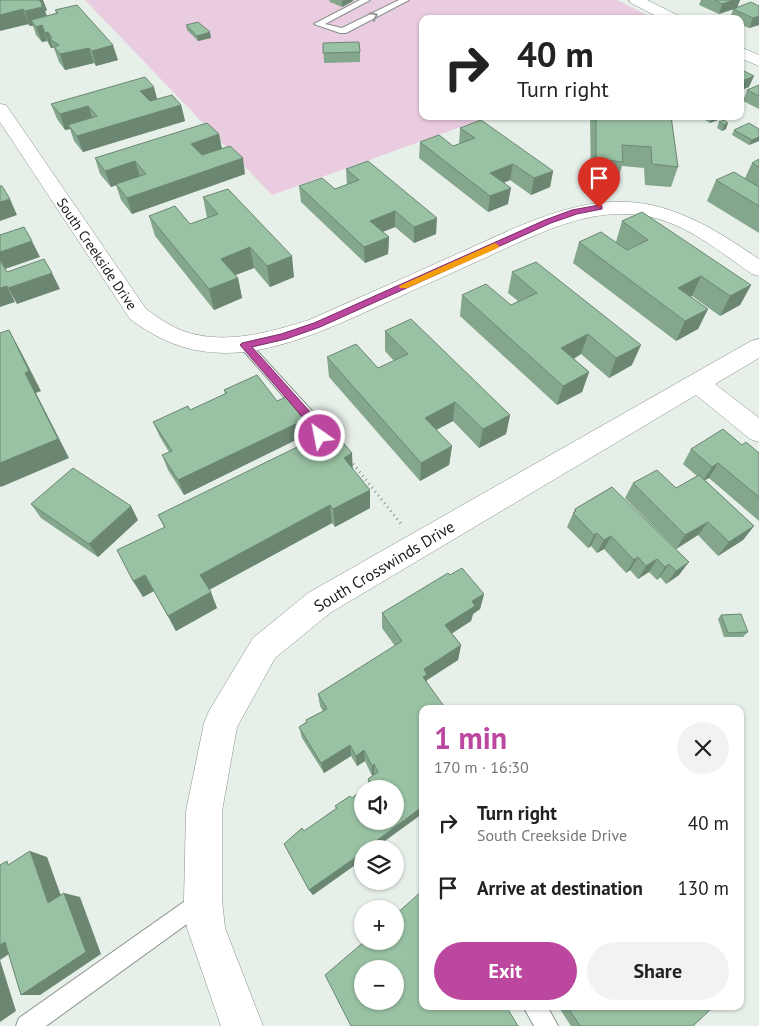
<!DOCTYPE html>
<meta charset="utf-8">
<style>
:root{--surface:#fff;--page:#f2f2f2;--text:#222;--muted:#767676;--accent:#bc479f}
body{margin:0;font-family:"PT Sans",sans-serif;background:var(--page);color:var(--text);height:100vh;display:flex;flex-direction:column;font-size:19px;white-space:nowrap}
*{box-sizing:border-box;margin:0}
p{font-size:16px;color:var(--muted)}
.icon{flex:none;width:28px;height:28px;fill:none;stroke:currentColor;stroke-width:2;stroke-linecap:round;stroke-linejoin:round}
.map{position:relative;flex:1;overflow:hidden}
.side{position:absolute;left:419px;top:705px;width:325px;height:305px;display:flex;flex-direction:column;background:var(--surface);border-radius:10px;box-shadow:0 1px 4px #0004}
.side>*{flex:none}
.banner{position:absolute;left:419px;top:15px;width:325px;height:105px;border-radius:10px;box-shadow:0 1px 4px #0004;background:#fff;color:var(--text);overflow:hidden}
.fabs{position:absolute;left:354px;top:780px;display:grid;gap:10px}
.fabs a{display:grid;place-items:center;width:50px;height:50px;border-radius:50%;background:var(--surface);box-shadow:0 1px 4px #0004;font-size:25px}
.pin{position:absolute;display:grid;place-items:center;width:42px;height:42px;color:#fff;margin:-51px -21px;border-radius:50% 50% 50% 0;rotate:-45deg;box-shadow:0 0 5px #0007}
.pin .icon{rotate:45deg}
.me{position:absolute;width:55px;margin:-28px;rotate:327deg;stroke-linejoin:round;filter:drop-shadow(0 0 4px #0008)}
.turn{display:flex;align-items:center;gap:18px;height:105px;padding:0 15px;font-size:22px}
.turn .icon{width:65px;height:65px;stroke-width:2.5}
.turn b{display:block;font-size:35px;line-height:42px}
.round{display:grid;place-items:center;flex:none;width:52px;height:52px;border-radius:26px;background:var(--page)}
.summary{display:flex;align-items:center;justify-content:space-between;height:85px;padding:0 15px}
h1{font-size:30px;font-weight:700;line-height:38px;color:var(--accent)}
.button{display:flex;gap:10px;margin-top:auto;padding:10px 15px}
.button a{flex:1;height:58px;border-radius:30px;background:var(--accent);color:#fff;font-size:20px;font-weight:700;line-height:58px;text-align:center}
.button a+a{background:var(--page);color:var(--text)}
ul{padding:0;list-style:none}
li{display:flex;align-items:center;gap:15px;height:65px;padding:0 15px}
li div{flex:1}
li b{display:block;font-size:19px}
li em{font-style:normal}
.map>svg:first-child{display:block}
.green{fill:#e9ccdf}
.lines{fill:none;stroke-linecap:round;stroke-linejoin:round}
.service-casing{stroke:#89918b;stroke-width:2}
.minor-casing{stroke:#89918b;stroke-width:1}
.tertiary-casing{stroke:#89918b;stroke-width:1}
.path{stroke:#909591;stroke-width:3;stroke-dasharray:1 4;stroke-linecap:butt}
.service{fill:#fff;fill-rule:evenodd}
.minor{fill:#fff;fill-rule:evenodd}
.tertiary{fill:#fff;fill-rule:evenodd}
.wall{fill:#84a68c}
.shaded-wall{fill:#6b8772}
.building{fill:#99c1a3;stroke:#6b8772;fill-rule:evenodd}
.oneway{stroke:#979898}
.route{fill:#bc479f;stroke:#7a2e67}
.slow{fill:#f59e0b}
.labels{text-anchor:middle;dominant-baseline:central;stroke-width:4;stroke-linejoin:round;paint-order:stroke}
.far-street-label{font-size:14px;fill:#181b19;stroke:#fff}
.street-label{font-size:16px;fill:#181b19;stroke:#fff}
</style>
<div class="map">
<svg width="759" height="1026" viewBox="0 0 759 1026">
<rect width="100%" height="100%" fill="#e7efe9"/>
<!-- green -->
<polygon class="green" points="85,0 617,0 655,19 422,19 422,116 491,116 272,195"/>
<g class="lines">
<defs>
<g id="service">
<polygon points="360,0 370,0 325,24 342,28 399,0 409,0 346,33 340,33 314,24"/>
<path d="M245 341 249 342 323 423 328 436 319 448 306 453 301 452 299 448C302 442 309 440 314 435L312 429 241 348 239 345 241 342Z"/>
<polygon points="202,891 209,894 212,901 209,908 46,1026 16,1026 19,1018 195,894"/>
<polygon points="523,1006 547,1006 558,1026 534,1026"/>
</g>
<g id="minor">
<path d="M0 104 6 105 146 309C159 318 171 327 186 332 226 345 271 332 309 320 356 299 402 279 448 258 511 231 580 190 651 205 692 214 725 236 759 259V276L752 274C720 252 686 223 646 216 593 207 549 229 502 250 466 267 429 283 392 300 336 325 265 362 201 351 174 347 152 335 130 319L0 122Z"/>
<polygon points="759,339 759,358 715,384 759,418 759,442 750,439 696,395 330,613 275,658 237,727 222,811 222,900 225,928 263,1026 221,1026 187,928 184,900 186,811 204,723 209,711 253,638 308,593 751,341"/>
</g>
<g id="tertiary">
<polygon points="629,0 647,0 679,16 681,19 662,19 631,3"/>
<polygon points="740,47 759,55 759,66 740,58"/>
</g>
</defs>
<!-- service casing -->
<use href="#service" class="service-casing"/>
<!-- minor casing -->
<use href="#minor" class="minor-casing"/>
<!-- tertiary casing -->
<use href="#tertiary" class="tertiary-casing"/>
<!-- path -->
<polyline class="path" points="350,460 402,525"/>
<!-- service -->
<use href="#service" class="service"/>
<!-- minor -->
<use href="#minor" class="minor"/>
<!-- tertiary -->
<use href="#tertiary" class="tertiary"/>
</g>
<!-- wall -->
<g class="wall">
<polygon points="0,0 47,10 45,11 47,16 56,13 55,10 118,60 96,66 94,63 65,70 59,62 54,48 51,48 47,41 42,42 36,35 33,26 30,26"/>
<polygon points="329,0 353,0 353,1 342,7 330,2"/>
<polygon points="701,0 740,0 737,7 759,6 759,25 749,28 740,24 740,19 730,19 733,9 719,14 699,5"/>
<polygon points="186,25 211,38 198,41 187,30"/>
<polygon points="323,43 360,52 360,62 324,63"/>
<polygon points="759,85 759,109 743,101 747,90"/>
<polygon points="157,99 181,105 185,121 83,152 74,141 70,129 65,130 57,119 51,104"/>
<polygon points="590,116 671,116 678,167 671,187 645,185 644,168 622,166 617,182 591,180"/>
<polygon points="698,116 724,116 723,118 710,123"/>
<polygon points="724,120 726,129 722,131 717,128 719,122"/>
<polygon points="460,128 553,171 550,187 531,195 510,180 504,183 508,204 488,212 419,158 420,142 453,146 459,144"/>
<polygon points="759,129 759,141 749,145 732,135 734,130"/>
<polygon points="219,134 222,149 245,174 132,214 121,200 116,185 111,187 100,174 95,158"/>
<polygon points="759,159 759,233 707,201 716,180 745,178 752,163"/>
<polygon points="346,169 436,234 414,243 395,227 382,232 389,237 388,254 365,263 301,202 299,186 335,189 347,185"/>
<polygon points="203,197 294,277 270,287 254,268 235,275 238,278 242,298 214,310 155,236 149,216 190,224 207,218"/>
<polygon points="622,221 751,285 740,305 720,316 692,296 691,297 708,309 698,329 676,341 573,263 579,242 616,242"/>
<polygon points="512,272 632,365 609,378 581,354 574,359 589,372 582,392 557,405 460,316 462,295 511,305 518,301 508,293"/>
<polygon points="385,331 510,415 506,434 479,448 453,421 436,430 452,446 449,465 420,481 329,377 327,357 378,368 394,361 385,351"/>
<polygon points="224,390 277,401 304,420 306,435 184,495 168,470 162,455 169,452 160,437 153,422 190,410 225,394"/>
<polygon points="742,445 759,453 759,521 709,478 705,480 754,526 743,540 718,556 698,535 676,549 625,498 633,483 676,488 697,476 683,464 691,449"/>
<polygon points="352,453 352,468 370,508 335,527 332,523 209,590 217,608 176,631 154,591 143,597 164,527 158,515"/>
<polygon points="612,487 679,575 666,584 660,577 657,580 649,572 638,579 630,570 626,573 604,549 597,553 591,546 588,548 567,527 575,509"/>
<polygon points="31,504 138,520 98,557 41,518"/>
<polygon points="450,575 484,594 480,609 473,614 471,621 452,633 461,645 458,660 427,680 378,846 362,849 362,860 313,895 309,890 304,831 336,809 335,806 352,798 368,786 368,779 374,775 374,774 372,776 365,761 357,766 351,756 324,773 302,738 299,727 306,722 306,720 323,711 320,706 318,694 395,646 382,628 382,613"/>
<polygon points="721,615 748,632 743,637 724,637 718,619"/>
<polygon points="558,1006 714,1006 693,1026 571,1026"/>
</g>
<!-- shaded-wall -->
<g class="shaded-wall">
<polygon points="37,0 43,0 47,10 45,11 48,20 31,20 33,26 30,26 25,11"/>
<polygon points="345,0 353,0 353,1 342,7 342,1"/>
<polygon points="733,0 740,0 737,8 719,14 722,4"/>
<polygon points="23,9 29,24 0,31 0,15"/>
<polygon points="759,16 759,25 749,28 753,18"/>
<polygon points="42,25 47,41 42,42 36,27"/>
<polygon points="48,32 53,48 51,48 45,33"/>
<polygon points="210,32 211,38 198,41 197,36"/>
<polygon points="113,45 118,60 96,66 92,51"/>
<polygon points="89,48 94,63 65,70 60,54"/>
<polygon points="754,76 749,87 740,91 740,82"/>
<polygon points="154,87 158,102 144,106 140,91"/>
<polygon points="181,105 185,121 83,152 77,136"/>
<polygon points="88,106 94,122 68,125 70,129 65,130 60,114"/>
<polygon points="715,116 724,116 723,118 710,123 712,117"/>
<polygon points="728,123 726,129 722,131 724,125"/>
<polygon points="219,134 222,150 194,160 191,144"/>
<polygon points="759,137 759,141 749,145 752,140"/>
<polygon points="243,158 245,174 132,214 127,198"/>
<polygon points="135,161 140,177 111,187 105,171"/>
<polygon points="513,164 510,180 488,189 490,173"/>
<polygon points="553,171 550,187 531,195 534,178"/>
<polygon points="511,188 508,204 488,212 490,196"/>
<polygon points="10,199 17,215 0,221 0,202"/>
<polygon points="395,211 395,227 370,237 370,221"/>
<polygon points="437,218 436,234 414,243 414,227"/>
<polygon points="389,237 388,254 365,263 364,247"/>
<polygon points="32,241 40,257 5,269 0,260 0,252"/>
<polygon points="250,247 254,268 225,279 221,259"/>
<polygon points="292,256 294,277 270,287 267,266"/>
<polygon points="52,273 60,289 17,304 8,288"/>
<polygon points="701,276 692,296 670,308 678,288"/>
<polygon points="238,278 242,298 214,310 209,289"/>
<polygon points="751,285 740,305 720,316 730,296"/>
<polygon points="7,286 15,302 0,307 0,288"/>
<polygon points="708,309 698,329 676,341 685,321"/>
<polygon points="9,330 20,350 41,391 36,393 69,458 1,487 0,486 0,463 25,373"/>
<polygon points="588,334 581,354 556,368 561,348"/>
<polygon points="641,345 632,365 609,378 616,358"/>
<polygon points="589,372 582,392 557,405 563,386"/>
<polygon points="455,402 453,421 423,437 425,418"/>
<polygon points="510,415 506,434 479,448 483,429"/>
<polygon points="304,420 306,435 184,495 178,480"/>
<polygon points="452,446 449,465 420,481 421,463"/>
<polygon points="352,453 353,472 344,458"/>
<polygon points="718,463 709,478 703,481 712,467"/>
<polygon points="370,490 370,508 335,527 333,509"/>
<polygon points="330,505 332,523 207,591 200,575"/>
<polygon points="131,506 138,520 98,557 89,544"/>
<polygon points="708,522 698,535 676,549 685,535"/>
<polygon points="754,526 743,540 718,556 729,542"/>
<polygon points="597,533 591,546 588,548 594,535"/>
<polygon points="611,536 604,549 597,553 604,540"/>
<polygon points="638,557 630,570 626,573 634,560"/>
<polygon points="657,559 649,572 638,579 646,566"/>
<polygon points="689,562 679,575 666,584 676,571"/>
<polygon points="669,564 660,577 657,580 665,567"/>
<polygon points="145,575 154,591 143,597 133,581"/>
<polygon points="211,592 217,608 176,631 168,616"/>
<polygon points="484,594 480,609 473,614 471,621 442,640 445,625 472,601"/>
<polygon points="461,645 458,660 427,680 425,688 422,690 424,669"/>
<polygon points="350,745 351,756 324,773 321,763"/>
<polygon points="364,750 365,761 357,766 356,756"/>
<polygon points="374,764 374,774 372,776 372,766"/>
<polygon points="422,807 422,814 378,846 378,849 369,849 376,841"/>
<polygon points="30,851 47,857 65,907 48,903"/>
<polygon points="362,853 362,860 313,895 309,890"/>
<polygon points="64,893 80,897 101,954 40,995 21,995"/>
<polygon points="5,942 24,944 0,960 16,1011 0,1022 0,945"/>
</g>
<!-- building -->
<g class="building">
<polygon points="0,0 39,0 43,5 41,5 43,7 25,11 23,9 0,15"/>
<polygon points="715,0 733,0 722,4"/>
<polygon points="751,2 759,6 759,16 753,18 733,9"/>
<polygon points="77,5 113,45 92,51 89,48 60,54 54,47 59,45 50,39 52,38 48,32 45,33 42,25 36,27 31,20 58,13 55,10"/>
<polygon points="198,22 210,32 197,36 186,25"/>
<polygon points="359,42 360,52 323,53 323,43"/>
<polygon points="740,69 754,76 740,82"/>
<polygon points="145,77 154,87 140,91 150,101 172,95 181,105 77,136 68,125 97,116 88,106 60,114 51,104"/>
<polygon points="759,85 759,96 747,90"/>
<polygon points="596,116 671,116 678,167 652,164 651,147 622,145 623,162 596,159"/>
<polygon points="481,120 553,171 534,178 513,164 490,173 511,188 490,196 420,142 439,135 453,146 475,138 460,128"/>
<polygon points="724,120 728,123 724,125 719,122"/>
<polygon points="207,123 219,134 191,144 202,155 230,146 243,158 127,198 116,184 146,174 135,161 105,171 95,158"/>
<polygon points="749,123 759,129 759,137 752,140 734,130"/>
<polygon points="759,159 759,167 752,163"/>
<polygon points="368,161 437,218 414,227 395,211 370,221 389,237 364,247 299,186 322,178 335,189 359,180 346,169"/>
<polygon points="734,172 759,187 759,206 716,180"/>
<polygon points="0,186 2,186 10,199 0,202"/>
<polygon points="228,189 292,256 267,266 250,247 221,259 238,278 209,289 149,216 175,206 190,224 218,214 203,197"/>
<polygon points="642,212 751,285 730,296 701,276 678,288 708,309 685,321 579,242 601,232 627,250 648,240 622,221"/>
<polygon points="24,227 32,241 0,252 0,235"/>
<polygon points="44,259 52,273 8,288 7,286 0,288 0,260 7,272"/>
<polygon points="536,262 641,345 616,358 588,334 561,348 589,372 563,386 462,295 486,284 511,305 537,293 512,272"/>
<polygon points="411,319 510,415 483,429 455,402 425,418 452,446 421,463 327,357 356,344 378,368 408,354 385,331"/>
<polygon points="9,330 29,371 25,373 58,439 0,463 0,333"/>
<polygon points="257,375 277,401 286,397 304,420 178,480 162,455 172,451 153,422 188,406 190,410 227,393 224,390"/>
<polygon points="723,429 742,445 746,442 759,453 759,497 718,463 712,467 691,449"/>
<polygon points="332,430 352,453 344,458 370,490 333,509 330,505 200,575 211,592 168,616 145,575 133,581 117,550 165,527 158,515"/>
<polygon points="73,468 131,506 89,544 31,504"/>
<polygon points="657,470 676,488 699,475 754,526 729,542 708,522 685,535 633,483"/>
<polygon points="612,487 689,562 676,571 669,564 665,567 657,559 646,566 638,557 634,560 611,536 604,540 597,533 594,535 573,513 576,511 575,509"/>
<polygon points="462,568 484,594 472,601 475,606 445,625 461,645 424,669 427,675 423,677 446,709 422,709 422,807 376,841 378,843 369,849 362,849 362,853 309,890 284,844 302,828 304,831 337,808 335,806 350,796 352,798 362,790 362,821 395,821 395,789 365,789 369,786 368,783 370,782 368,779 378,772 374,764 372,766 364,750 356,756 350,745 321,763 299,727 307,722 306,720 327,709 318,694 402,641 382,613 448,573 450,575"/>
<polygon points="741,614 748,632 728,633 721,615"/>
<polygon points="30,851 48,903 64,893 86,952 21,995 5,942 0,945 0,865 7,861 8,865"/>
<path d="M422 891V1006H506L518 1026H351L325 975 365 941H395V915ZM362 969H395V1001H362Z"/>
<polygon points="567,1006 714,1006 693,1026 580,1026"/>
</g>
<!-- one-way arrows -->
<defs><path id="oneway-chevron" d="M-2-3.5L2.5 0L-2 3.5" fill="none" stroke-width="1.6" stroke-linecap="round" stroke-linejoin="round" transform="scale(1.25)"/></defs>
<use class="oneway" href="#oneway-chevron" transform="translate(374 16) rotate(-27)"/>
<!-- route -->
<polygon class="route" points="599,205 602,206 602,209 577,214 551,223 320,327 286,339 252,347 321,424 326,436 324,439 317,439 313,429 240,345 242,343 281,334 314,323 545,220 572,210"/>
<!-- slow -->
<polygon class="slow" points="495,243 499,246 498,248 407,288 400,288 399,286"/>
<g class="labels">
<!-- far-street labels -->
<g class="far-street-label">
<text transform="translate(97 254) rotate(56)">South Creekside Drive</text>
</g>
<!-- street labels -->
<g class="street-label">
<text transform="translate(384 566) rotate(-31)">South Crosswinds Drive</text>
</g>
</g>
</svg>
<div class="fabs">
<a><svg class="icon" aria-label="sound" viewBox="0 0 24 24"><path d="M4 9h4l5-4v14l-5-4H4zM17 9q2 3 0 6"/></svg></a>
<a><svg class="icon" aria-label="layers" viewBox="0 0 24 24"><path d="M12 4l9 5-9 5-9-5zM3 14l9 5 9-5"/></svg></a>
<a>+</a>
<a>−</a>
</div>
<div class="pin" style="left:599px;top:208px;background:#d93025"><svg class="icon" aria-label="arrive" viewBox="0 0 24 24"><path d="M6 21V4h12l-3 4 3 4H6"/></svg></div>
<svg class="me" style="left:320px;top:436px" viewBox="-20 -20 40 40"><circle r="17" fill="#bc479f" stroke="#fff" stroke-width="3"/><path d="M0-11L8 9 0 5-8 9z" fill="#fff"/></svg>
<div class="banner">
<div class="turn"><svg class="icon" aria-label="right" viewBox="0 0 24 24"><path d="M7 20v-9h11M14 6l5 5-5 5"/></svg><div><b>40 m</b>Turn right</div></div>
</div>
<section class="side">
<div class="summary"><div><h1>1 min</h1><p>170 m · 16:30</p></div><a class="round"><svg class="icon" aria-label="close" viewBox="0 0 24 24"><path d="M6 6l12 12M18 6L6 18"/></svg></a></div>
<ul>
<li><svg class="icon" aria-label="right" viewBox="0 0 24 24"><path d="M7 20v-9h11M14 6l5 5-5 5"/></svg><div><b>Turn right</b><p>South Creekside Drive</p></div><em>40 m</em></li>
<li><svg class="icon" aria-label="arrive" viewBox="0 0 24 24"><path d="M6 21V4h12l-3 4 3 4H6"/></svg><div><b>Arrive at destination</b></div><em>130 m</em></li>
</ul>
<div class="button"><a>Exit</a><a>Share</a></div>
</section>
</div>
